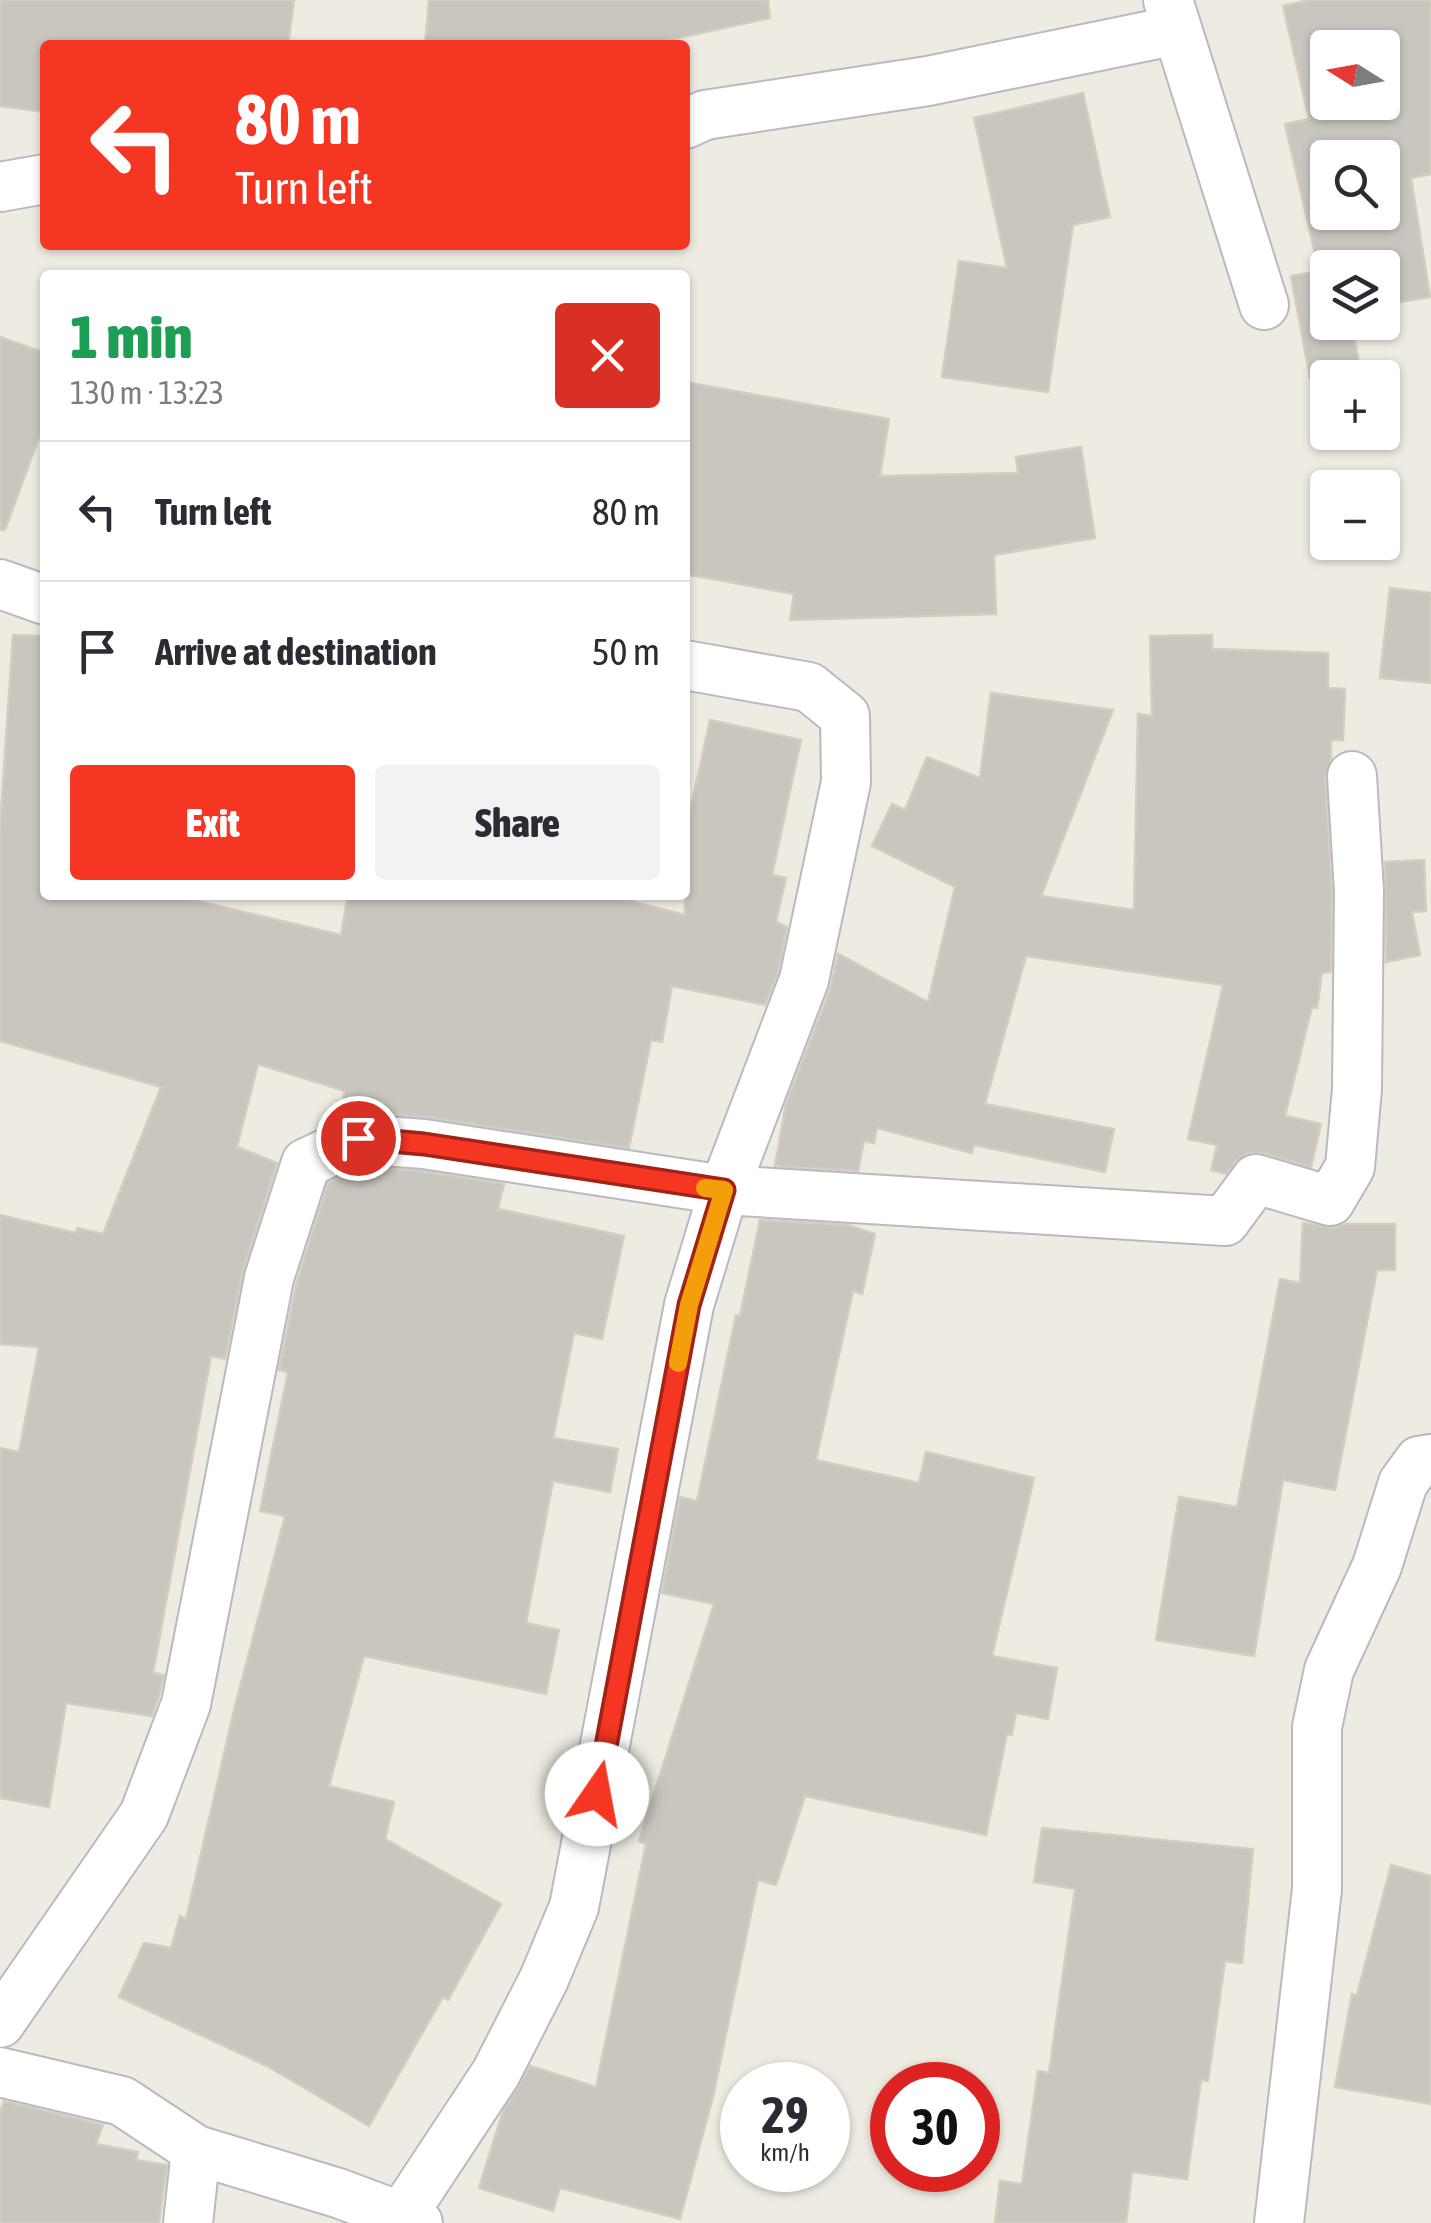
<!DOCTYPE html>
<meta charset="utf-8">
<style>
:root{--surface:#fff;--page:#f2f2f3;--text:#2b2b33;--muted:#7c7c81;--line:#e1e1e2;--accent:#f43622}
body{margin:0;font-family:"Asap Condensed",sans-serif;background:var(--page);color:var(--text);height:100vh;display:flex;flex-direction:column;font-size:38px;white-space:nowrap}
*{box-sizing:border-box;margin:0}
p{font-size:32px;color:var(--muted)}
.icon{flex:none;width:55px;height:55px;fill:none;stroke:currentColor;stroke-width:2;stroke-linecap:round;stroke-linejoin:round}
.map{position:relative;flex:1;overflow:hidden}
.side{position:absolute;left:40px;top:270px;width:650px;height:630px;display:flex;flex-direction:column;background:var(--surface);border-radius:10px;box-shadow:0 2px 8px #0004}
.side>*{flex:none}
.top-card{position:absolute;left:40px;top:40px;width:650px;height:210px;border-radius:10px;box-shadow:0 2px 8px #0004;background:#f43622;color:#fff;overflow:hidden}
.needle{width:65px;rotate:281deg}
.fabs{position:absolute;left:1310px;top:30px;display:grid;gap:20px}
.fabs a{display:grid;place-items:center;width:90px;height:90px;border-radius:10px;background:var(--surface);box-shadow:0 2px 8px #0004;font-size:50px}
.speed{position:absolute;left:720px;top:2062px;display:flex;gap:20px;font-size:50px;font-weight:700;text-align:center}
.speed>*{display:grid;place-content:center;width:130px;height:130px;border-radius:50%;background:var(--surface);box-shadow:0 2px 8px #0004;line-height:1}
.speed small{font-size:25px;font-weight:400}
.speed .limit{border:15px solid #d22;background:#fff;color:#111}
.pin{position:absolute;display:grid;place-items:center;width:85px;height:85px;color:#fff;margin:-42px;border:5px solid #fff;border-radius:50%;box-shadow:0 2px 10px #0007}
.me{position:absolute;width:110px;margin:-55px;rotate:12deg;stroke-linejoin:round;filter:drop-shadow(0 0 8px #0008)}
.turn{display:flex;align-items:center;gap:35px;height:210px;padding:0 30px;font-size:45px}
.turn .icon{width:130px;height:130px;stroke-width:2.5}
.turn b{display:block;font-size:70px;line-height:85px}
.round{display:grid;place-items:center;flex:none;width:105px;height:105px;border-radius:10px;background:var(--page)}
.overview{display:flex;align-items:center;justify-content:space-between;height:170px;padding:0 30px}
h1{font-size:60px;font-weight:800;line-height:75px;color:#1e9e55}
.cta{display:flex;gap:20px;margin-top:auto;padding:20px 30px}
.cta a{flex:1;height:115px;border-radius:10px;background:var(--accent);color:#fff;font-size:40px;font-weight:800;line-height:115px;text-align:center}
.cta a+a{background:var(--page);color:var(--text)}
ul{padding:0;list-style:none}
li{display:flex;align-items:center;gap:30px;height:140px;padding:0 30px;border-top:2px solid var(--line)}
li div{flex:1}
li b{display:block;font-size:38px}
li em{font-style:normal}
.map>svg:first-child{display:block}
.building{fill:#c9c6bf;stroke:#d3cec0;stroke-width:2.5;fill-rule:evenodd}
.lines{fill:none;stroke-linecap:round;stroke-linejoin:round}
.minor-casing{stroke:#b7bac0;stroke-width:52}
.minor{stroke:#fff;stroke-width:48}
.route-casing{stroke:#9f2316;stroke-width:25}
.route{stroke:#f43622;stroke-width:18}
.slow{stroke:#f59e0b;stroke-width:18}
</style>
<div class="map">
<svg width="1431" height="2223" viewBox="0 0 1431 2223">
<rect width="100%" height="100%" fill="#eeece2"/>
<!-- building -->
<g class="building">
<polygon points="0,0 294,0 288,45 45,45 45,112 0,106"/>
<polygon points="429,0 768,0 770,18 669,40 669,45 425,45"/>
<path d="M1309 0H1431V174L1411 178 1430 297 1382 305V268H1328V322H1351L1362 378H1310L1291 276 1319 271 1285 124 1309 119 1283 6ZM1328 48H1382V102H1328ZM1328 158H1382V212H1328Z"/>
<polygon points="1083,93 1110,217 1073,225 1048,392 942,377 959,261 1007,268 974,118"/>
<polygon points="0,337 45,353 45,421 5,530 0,530"/>
<polygon points="685,382 889,419 880,476 1018,473 1016,457 1081,447 1095,538 994,555 996,614 790,620 794,594 685,574"/>
<polygon points="1390,588 1431,593 1431,683 1380,678"/>
<polygon points="13,635 45,636 45,895 172,895 341,935 348,895 606,895 685,915 685,835 710,720 801,740 772,875 786,878 776,922 787,927 778,972 765,1005 672,986 662,1042 651,1040 629,1148 426,1117 360,1112 339,1118 345,1091 258,1064 237,1147 277,1163 243,1270 225,1359 211,1356 153,1673 164,1675 159,1696 152,1716 66,1703 49,1807 0,1798 0,1448 19,1452 39,1347 0,1344 0,1215 76,1233 77,1228 103,1234 161,1087 0,1041 0,827"/>
<polygon points="1212,635 1212,649 1328,653 1328,688 1345,689 1343,740 1331,740 1331,759 1325,778 1332,892 1331,972 1322,973 1317,1008 1312,1007 1285,1116 1321,1124 1311,1167 1264,1153 1248,1153 1235,1162 1226,1174 1211,1170 1217,1145 1188,1139 1223,985 1026,956 985,1104 1114,1129 1105,1172 974,1145 972,1153 877,1128 874,1143 864,1141 858,1171 775,1166 786,1104 830,990 838,954 928,1002 955,887 872,846 892,804 905,810 927,757 980,778 991,693 1113,710 1041,896 1134,910 1138,714 1152,716 1150,636"/>
<polygon points="1424,860 1426,911 1412,912 1420,955 1386,962 1385,862"/>
<polygon points="363,1167 421,1171 504,1184 498,1209 624,1236 602,1339 574,1333 553,1438 618,1449 610,1492 553,1481 526,1623 559,1630 546,1694 364,1656 329,1786 394,1802 385,1839 501,1904 448,2000 443,1997 369,2126 267,2066 119,1997 144,1943 171,1948 180,1916 186,1919 235,1706 285,1516 260,1511 288,1372 279,1370 296,1285 328,1183"/>
<polygon points="760,1220 848,1225 875,1234 862,1294 853,1291 816,1460 919,1483 926,1452 1034,1478 992,1656 1057,1668 1048,1719 1016,1713 1012,1735 1007,1734 986,1835 805,1796 776,1885 758,1880 713,2097 680,2219 560,2188 553,2211 479,2188 502,2114 530,2066 596,2087 646,1844 639,1841 714,1604 662,1593 680,1497 697,1501 736,1315 740,1316"/>
<polygon points="1303,1223 1333,1228 1346,1224 1395,1224 1395,1270 1377,1270 1335,1490 1283,1480 1254,1656 1156,1640 1179,1497 1237,1507 1280,1279 1300,1283"/>
<polygon points="1042,1828 1253,1849 1242,1963 1225,1961 1208,2081 1201,2080 1187,2179 1132,2172 1126,2223 995,2223 1000,2181 1022,2184 1038,2071 1049,2073 1075,1889 1034,1882"/>
<polygon points="1391,1865 1431,1876 1431,2104 1335,2087 1352,1994 1357,1995"/>
<polygon points="4,2101 103,2125 96,2144 138,2152 136,2160 167,2165 159,2223 0,2223 0,2112"/>
</g>
<g class="lines">
<defs>
<g id="minor">
<polyline points="1168,0 1264,305"/>
<polyline points="685,124 705,115 928,81 1177,30"/>
<polyline points="0,187 45,179"/>
<polyline points="0,584 45,600"/>
<polyline points="0,2023 144,1815 186,1704 269,1278 306,1163 358,1139 424,1144 724,1190 1225,1221 1256,1179 1330,1201 1350,1167 1357,1089 1359,891 1352,776"/>
<polyline points="0,2072 122,2101 196,2150 338,2193 418,2223"/>
<polyline points="401,2217 496,2073 544,1979 574,1907 689,1305 724,1190 804,980 846,782 845,716 809,687 685,665"/>
<polyline points="188,2223 196,2150"/>
<polyline points="1279,2223 1317,1889 1317,1727 1329,1670 1377,1566 1403,1483 1419,1461 1431,1459"/>
</g>
</defs>
<!-- minor casing -->
<use href="#minor" class="minor-casing"/>
<!-- minor -->
<use href="#minor" class="minor"/>
</g>
<g class="lines">
<defs>
<polyline id="route" points="358,1138 424,1144 724,1190 689,1305 597,1794"/>
</defs>
<!-- route casing -->
<use href="#route" class="route-casing"/>
<!-- route -->
<use href="#route" class="route"/>
<!-- slow -->
<polyline class="slow" points="678,1363 689,1305 724,1190 705,1188"/>
</g>
</svg>
<div class="fabs">
<a><svg class="needle" viewBox="-14 -14 28 28"><path d="M0-13l5 13h-10z" fill="#e53935"/><path d="M0 13l5-13h-10z" fill="#7c7c81"/></svg></a>
<a><svg class="icon" aria-label="search" viewBox="0 0 24 24"><circle cx="10" cy="10" r="6"/><path d="M15 15l6 6"/></svg></a>
<a><svg class="icon" aria-label="layers" viewBox="0 0 24 24"><path d="M12 4l9 5-9 5-9-5zM3 14l9 5 9-5"/></svg></a>
<a>+</a>
<a>−</a>
</div>
<div class="speed"><div>29<small>km/h</small></div><div class="limit">30</div></div>
<div class="pin" style="left:358px;top:1138px;background:#d93025"><svg class="icon" aria-label="arrive" viewBox="0 0 24 24"><path d="M6 21V4h12l-3 4 3 4H6"/></svg></div>
<svg class="me" style="left:597px;top:1794px" viewBox="-20 -20 40 40"><circle r="19" fill="#fff"/><path d="M0-13L10 11 0 6-10 11z" fill="#f43622"/></svg>
<div class="top-card">
<div class="turn"><svg class="icon" aria-label="left" viewBox="0 0 24 24"><path d="M17 20v-9H6M10 6l-5 5 5 5"/></svg><div><b>80 m</b>Turn left</div></div>
</div>
<section class="side">
<div class="overview"><div><h1>1 min</h1><p>130 m · 13:23</p></div><a class="round" style="background:#d93025;color:#fff"><svg class="icon" aria-label="close" viewBox="0 0 24 24"><path d="M6 6l12 12M18 6L6 18"/></svg></a></div>
<ul>
<li><svg class="icon" aria-label="left" viewBox="0 0 24 24"><path d="M17 20v-9H6M10 6l-5 5 5 5"/></svg><div><b>Turn left</b></div><em>80 m</em></li>
<li><svg class="icon" aria-label="arrive" viewBox="0 0 24 24"><path d="M6 21V4h12l-3 4 3 4H6"/></svg><div><b>Arrive at destination</b></div><em>50 m</em></li>
</ul>
<div class="cta"><a>Exit</a><a>Share</a></div>
</section>
</div>
